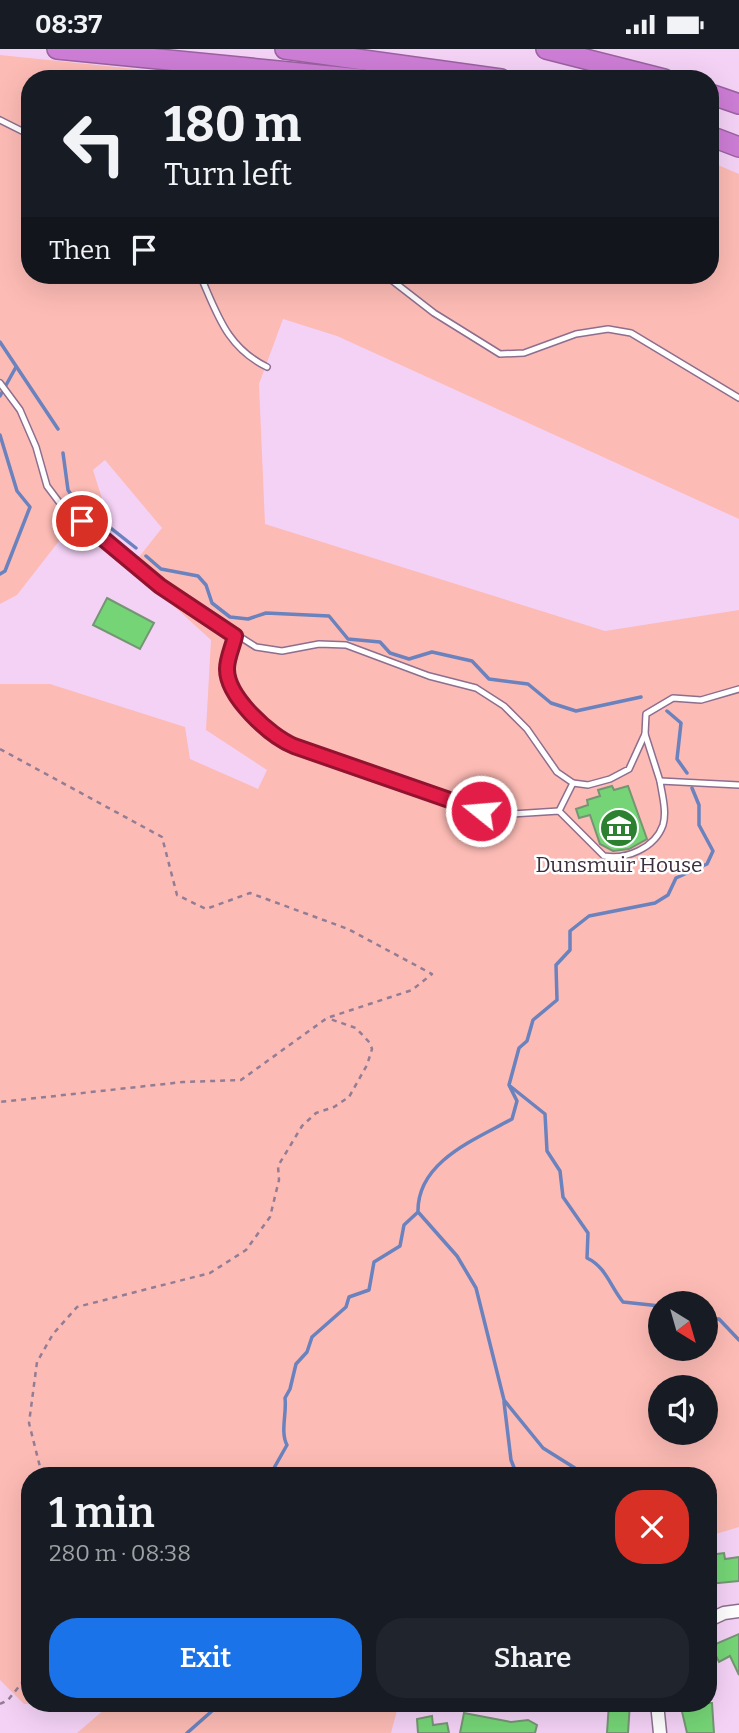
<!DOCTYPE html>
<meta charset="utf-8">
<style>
:root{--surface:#171b24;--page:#20242c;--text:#f1f3f6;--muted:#9ea1a6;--accent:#1a73e8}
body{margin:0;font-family:Bitter,serif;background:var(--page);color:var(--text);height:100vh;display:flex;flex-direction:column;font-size:26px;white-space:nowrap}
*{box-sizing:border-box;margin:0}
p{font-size:23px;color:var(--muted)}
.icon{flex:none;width:38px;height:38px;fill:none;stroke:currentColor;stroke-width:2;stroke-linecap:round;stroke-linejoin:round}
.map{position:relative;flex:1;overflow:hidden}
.panel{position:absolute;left:21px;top:1418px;width:696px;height:245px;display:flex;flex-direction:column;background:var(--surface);border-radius:28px;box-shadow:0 7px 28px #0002}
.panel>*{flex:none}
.top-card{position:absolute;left:21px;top:21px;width:698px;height:214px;border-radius:28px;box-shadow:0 7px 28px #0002;background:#171b24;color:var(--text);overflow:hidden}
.needle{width:46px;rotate:143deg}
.controls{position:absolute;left:648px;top:1242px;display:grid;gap:14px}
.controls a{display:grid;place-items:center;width:70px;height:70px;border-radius:50%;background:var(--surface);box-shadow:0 7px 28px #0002;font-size:35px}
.pin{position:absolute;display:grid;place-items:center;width:60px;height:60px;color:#fff;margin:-30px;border:4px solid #fff;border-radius:50%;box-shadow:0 2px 7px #0007}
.me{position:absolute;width:77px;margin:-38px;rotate:287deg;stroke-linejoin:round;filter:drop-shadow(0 0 5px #0008)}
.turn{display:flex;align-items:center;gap:24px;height:147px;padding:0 28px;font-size:32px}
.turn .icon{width:91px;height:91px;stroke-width:2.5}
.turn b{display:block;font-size:49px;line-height:60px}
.then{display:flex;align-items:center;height:66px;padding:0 28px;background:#0003;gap:14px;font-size:26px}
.round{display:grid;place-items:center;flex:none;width:74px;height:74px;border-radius:28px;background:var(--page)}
.headline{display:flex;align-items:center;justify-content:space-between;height:119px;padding:0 28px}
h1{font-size:42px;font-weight:600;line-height:52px}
.primary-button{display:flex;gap:14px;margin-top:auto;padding:14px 28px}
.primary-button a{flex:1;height:80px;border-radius:28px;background:var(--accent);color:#fff;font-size:28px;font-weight:600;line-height:80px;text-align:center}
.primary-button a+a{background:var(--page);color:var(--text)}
.status{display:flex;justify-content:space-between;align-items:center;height:49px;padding:0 35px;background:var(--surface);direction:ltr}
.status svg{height:19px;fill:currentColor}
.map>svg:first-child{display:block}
.green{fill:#fdbbb5;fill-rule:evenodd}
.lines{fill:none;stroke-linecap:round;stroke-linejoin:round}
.stream{stroke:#6a82be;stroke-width:3.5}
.building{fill:#75d576;stroke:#759574;stroke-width:2}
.service-casing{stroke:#8d6e8f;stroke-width:8}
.tertiary-casing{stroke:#8d6e8f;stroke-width:15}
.motorway-casing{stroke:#9a62a0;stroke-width:22}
.path{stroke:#937d95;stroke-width:2.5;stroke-dasharray:5 5;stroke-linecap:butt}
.service{stroke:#fff;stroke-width:5}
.tertiary{stroke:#fff;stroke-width:12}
.motorway{stroke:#cd7dd5;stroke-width:19}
.route-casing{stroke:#92132f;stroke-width:18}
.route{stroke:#e11d48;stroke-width:12}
.labels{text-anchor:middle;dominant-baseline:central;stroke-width:5;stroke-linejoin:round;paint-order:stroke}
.poi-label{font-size:21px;fill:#3c2f3d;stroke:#fff}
</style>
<div class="status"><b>08:37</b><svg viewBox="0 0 49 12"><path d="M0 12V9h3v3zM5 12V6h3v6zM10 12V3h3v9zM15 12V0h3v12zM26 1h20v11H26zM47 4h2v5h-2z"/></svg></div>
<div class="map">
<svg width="739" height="1684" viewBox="0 0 739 1684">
<rect width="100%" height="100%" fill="#f4d2f6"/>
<!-- green -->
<g class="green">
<path d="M0 6 232 30H30V226H710L711 113 739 125V470L337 287 283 270 259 335 265 475 605 582 739 561V1478L709 1487V1426H30V1654H65L24 1655 0 1631V635H50L185 678 190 710 258 740 267 721 206 681 211 591 131 518 162 479 105 411 93 421 104 456 66 483 17 546 0 555ZM660 1255H705V1300H660ZM660 1339H705V1384H660Z"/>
<polygon points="112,1654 399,1654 391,1684 77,1684"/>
</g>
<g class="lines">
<!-- stream -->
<g class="stream">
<polyline points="0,293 58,380"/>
<polyline points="0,347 16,318"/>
<polyline points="0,386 17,442 30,458 5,522 0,525"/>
<polyline points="63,404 68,441 74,450 136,499"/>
<polyline points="146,507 161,520 198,527 206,536 212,554 230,568 248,570 266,564 329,567 348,590 380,593 390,604 409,610 432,603 472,612 489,630 528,635 551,654 576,662 641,648"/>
<polyline points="667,662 681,674 677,710 687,724"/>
<path d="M510 1037 545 1065 547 1102 560 1122 563 1148 588 1184 587 1209C606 1218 610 1237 623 1253L660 1257"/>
<polyline points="419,1164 457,1207 476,1239 504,1351 543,1399 586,1426"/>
<polyline points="705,1269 719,1270 739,1291"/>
<polyline points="504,1353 511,1411 517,1426"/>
<path d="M274 1426V1419L287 1396C280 1383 287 1364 285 1349L290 1340 296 1315 307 1303 312 1288 346 1258 349 1248 369 1241 374 1213 400 1197 404 1176 418 1163C417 1113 474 1091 512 1070L517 1052 509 1036 519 999 527 992 533 971 557 951 556 916 570 901V882L589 867 655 854 668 846 676 829 707 815 713 802 699 776V756L692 739"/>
<polyline points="187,1684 212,1662 213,1654"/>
</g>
</g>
<!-- building -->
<g class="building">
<polygon points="107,549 154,574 140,600 93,576"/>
<polygon points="612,737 614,741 628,737 647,790 629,800 613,802 600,795 590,766 579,769 576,760 588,756 587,751 600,747 598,741"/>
<polygon points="724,1504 725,1510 739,1508 739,1532 709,1535 709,1506"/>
<polygon points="739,1585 739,1626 730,1607 719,1613 711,1597"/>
<polygon points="609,1654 630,1654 628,1684 607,1684"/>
<polygon points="680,1654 712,1654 714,1684 687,1684"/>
<polygon points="464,1664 511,1673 528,1671 537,1676 535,1684 460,1684"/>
<polygon points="432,1667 433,1676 447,1674 449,1684 418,1684 417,1670"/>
</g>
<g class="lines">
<defs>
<g id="service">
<polyline points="0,71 30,86"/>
<path d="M200 226C217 264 226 298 267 318"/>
<polyline points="385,226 434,264 500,305 524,304 576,285 608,280 631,284 739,349"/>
<polyline points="0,334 20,361 36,398 47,437 65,461 114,496 160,537 256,598 282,602 319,595 346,596 429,627 476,639 504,657 527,680 557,723 573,734 588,736 610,730 629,720 645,685"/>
<path d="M235 587C233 597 228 609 227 619 227 643 264 681 283 693L465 758 498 766 559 762 604 807C626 811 655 799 663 776 667 762 662 746 660 732L739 736"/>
<polyline points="660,732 645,685 646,665 673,649 701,651 739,640"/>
<polyline points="559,762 573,734"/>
</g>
<g id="tertiary">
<polyline points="709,1571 724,1564 739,1562"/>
<polyline points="657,1654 660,1684"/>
</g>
<g id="motorway">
<polyline points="57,0 361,30"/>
<polyline points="285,0 501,30"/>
<polyline points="546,0 664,30"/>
<polyline points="710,45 739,55"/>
<polyline points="710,87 739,98"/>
</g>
</defs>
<!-- service casing -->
<use href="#service" class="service-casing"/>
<!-- tertiary casing -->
<use href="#tertiary" class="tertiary-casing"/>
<!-- motorway casing -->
<use href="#motorway" class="motorway-casing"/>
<!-- path -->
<g class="path">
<polyline points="0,700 162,788 177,846 206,860 250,844 348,880 432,925 412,941 327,969 241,1031 183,1033 0,1053"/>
<polyline points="42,1426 29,1374 37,1313 53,1285 77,1258 210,1224 246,1201 270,1168 279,1131 278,1117 302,1077 316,1064 334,1058 349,1048 367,1016 372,1000 370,994 356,979 327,969"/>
<polyline points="0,1655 8,1651 30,1624"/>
</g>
<!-- service -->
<use href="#service" class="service"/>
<!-- tertiary -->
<use href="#tertiary" class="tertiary"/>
<!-- motorway -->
<use href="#motorway" class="motorway"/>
</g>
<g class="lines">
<defs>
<path id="route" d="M82 472 160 537 235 587C233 597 227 609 227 620 227 648 270 687 294 697L481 762"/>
</defs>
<!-- route casing -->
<use href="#route" class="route-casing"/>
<!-- route -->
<use href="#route" class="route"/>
</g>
<!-- icons -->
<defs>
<symbol id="museum-disc" viewBox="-11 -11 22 22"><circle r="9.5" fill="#2b812f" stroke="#fff"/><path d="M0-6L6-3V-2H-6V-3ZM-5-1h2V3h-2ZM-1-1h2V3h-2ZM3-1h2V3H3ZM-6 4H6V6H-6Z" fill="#fff"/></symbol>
</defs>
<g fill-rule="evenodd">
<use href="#museum-disc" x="597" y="757" width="44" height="44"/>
</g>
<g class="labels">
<!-- poi labels -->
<g class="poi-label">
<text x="619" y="816">Dunsmuir House</text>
</g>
</g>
</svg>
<div class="controls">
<a><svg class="needle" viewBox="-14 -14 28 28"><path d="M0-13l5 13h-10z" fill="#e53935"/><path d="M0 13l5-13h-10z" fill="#9ea1a6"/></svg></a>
<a><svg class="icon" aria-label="sound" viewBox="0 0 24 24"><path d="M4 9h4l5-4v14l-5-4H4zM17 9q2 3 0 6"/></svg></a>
</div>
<div class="pin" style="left:82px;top:472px;background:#d93025"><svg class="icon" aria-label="arrive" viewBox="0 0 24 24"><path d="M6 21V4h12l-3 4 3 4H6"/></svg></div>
<svg class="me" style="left:481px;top:762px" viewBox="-20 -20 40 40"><circle r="17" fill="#e11d48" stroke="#fff" stroke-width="3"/><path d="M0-11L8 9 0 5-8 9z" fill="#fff"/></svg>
<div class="top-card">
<div class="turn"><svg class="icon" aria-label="left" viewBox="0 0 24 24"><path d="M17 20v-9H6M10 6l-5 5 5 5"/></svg><div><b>180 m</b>Turn left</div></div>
<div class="then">Then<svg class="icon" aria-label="arrive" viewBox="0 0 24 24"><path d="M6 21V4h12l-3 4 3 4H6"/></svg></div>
</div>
<section class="panel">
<div class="headline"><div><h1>1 min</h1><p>280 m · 08:38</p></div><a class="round" style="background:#d93025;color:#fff"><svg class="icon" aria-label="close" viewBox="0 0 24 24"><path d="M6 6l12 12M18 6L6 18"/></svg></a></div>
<div class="primary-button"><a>Exit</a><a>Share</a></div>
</section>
</div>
